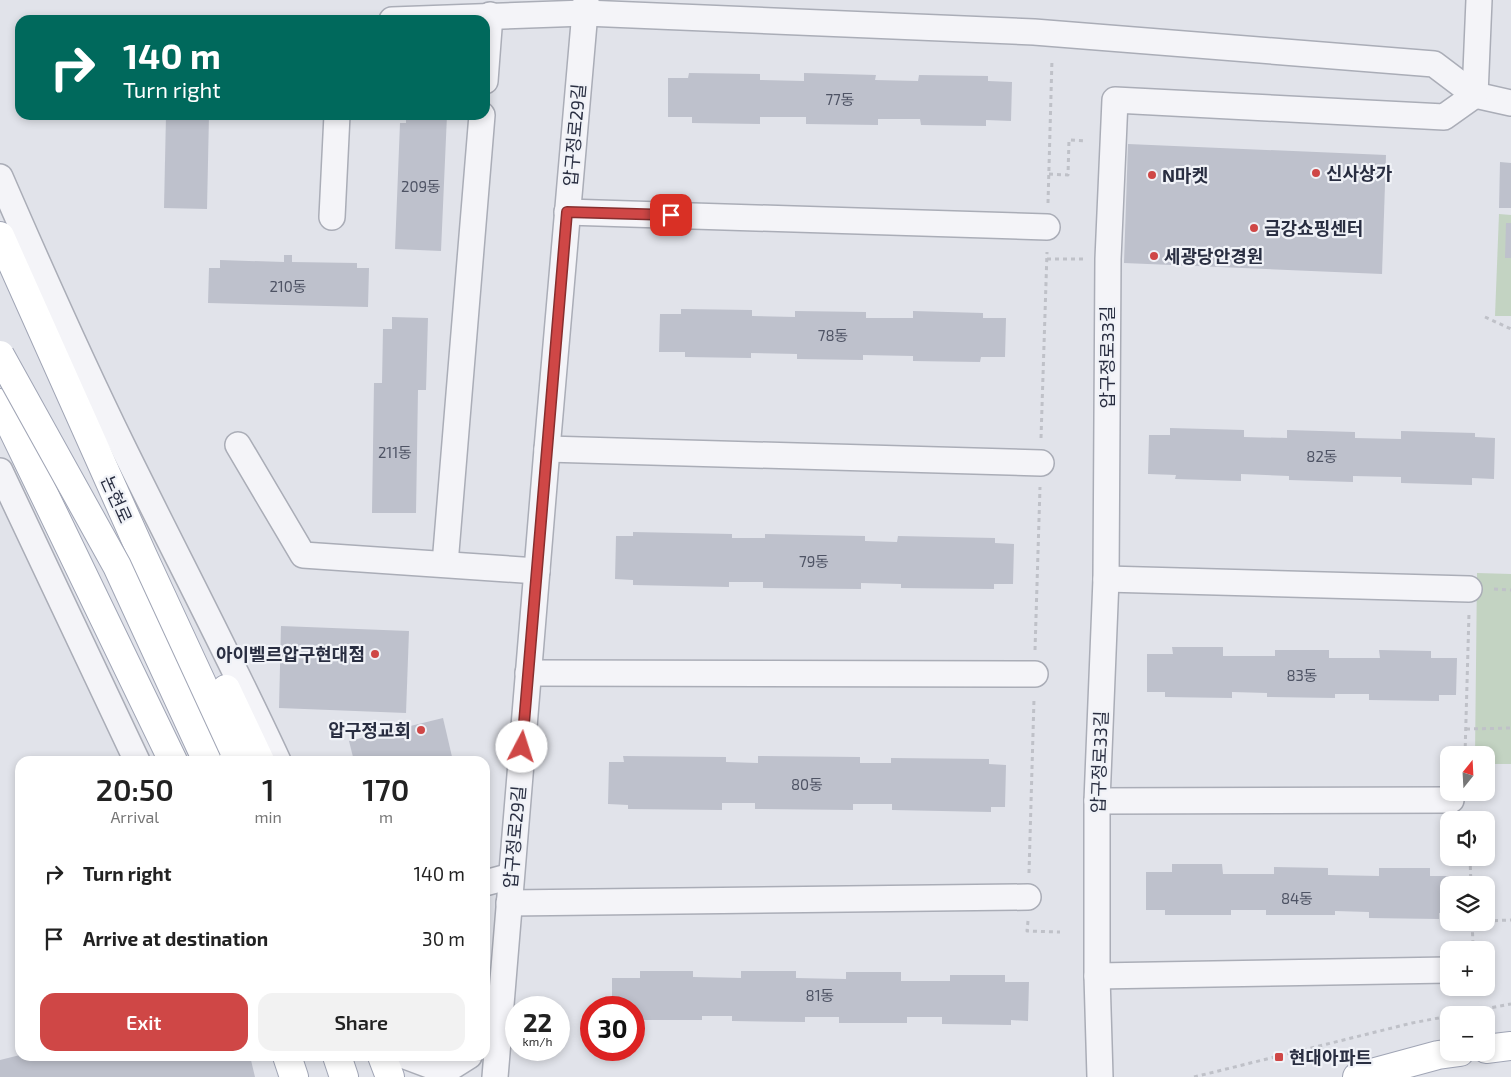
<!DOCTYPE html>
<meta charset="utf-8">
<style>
:root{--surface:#fff;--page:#f2f2f2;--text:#222;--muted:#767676;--accent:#cf4746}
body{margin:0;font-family:"Exo 2","Noto Sans KR",sans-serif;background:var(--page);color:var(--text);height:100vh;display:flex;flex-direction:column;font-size:19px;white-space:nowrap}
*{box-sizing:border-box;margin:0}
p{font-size:16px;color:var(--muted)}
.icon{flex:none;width:28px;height:28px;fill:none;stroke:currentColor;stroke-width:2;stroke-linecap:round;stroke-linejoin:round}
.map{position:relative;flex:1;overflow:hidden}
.sheet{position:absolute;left:15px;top:756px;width:475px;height:305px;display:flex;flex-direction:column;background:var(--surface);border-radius:15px;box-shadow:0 2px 8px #0003}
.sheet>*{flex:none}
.top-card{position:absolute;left:15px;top:15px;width:475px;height:105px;border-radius:15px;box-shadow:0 2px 8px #0003;background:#00695c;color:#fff;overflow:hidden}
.needle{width:32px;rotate:18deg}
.controls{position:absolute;left:1440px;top:746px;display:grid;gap:10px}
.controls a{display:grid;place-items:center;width:55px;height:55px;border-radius:10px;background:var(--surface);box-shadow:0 2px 8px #0003;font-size:25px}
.speed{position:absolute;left:505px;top:996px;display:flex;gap:10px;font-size:25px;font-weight:700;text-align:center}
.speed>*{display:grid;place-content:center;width:65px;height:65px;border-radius:50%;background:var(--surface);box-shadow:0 2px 8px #0003;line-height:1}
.speed small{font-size:12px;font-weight:400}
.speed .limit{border:8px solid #d22;background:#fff;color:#111}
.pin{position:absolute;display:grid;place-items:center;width:42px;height:42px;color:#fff;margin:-21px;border-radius:10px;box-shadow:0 2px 8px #0006}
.me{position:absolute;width:55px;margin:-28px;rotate:5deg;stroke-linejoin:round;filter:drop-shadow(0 0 4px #0008)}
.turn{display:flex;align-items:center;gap:18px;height:105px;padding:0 25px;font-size:22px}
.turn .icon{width:65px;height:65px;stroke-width:2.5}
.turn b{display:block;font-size:35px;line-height:42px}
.eta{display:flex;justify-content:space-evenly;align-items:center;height:85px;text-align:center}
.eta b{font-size:30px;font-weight:600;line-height:35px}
.primary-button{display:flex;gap:10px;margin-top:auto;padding:10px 25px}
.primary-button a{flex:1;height:58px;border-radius:15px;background:var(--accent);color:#fff;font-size:20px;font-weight:600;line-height:58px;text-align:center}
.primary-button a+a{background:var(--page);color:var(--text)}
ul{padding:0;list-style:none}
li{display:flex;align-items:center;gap:15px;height:65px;padding:0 25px}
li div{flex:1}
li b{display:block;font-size:19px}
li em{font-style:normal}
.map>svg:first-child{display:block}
.green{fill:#c3d3c2}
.building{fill:#bec1cc}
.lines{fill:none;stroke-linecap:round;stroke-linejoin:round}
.minor-casing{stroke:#aaadb7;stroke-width:28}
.major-casing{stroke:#a0a5b5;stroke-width:30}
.path{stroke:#bfc1c8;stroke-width:3;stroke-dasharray:4 4;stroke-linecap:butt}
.minor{stroke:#f4f4f8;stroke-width:25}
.major{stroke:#fff;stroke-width:28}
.major-bridge-casing{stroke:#a0a5b5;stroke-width:30;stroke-linecap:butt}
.major-bridge{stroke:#fff;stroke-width:28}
.route-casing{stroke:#872e2e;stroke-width:12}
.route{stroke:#cf4746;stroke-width:9}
.poi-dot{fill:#cf4746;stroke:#f0f2f7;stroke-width:2}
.labels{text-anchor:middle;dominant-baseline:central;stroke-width:4.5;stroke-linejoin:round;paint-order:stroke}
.number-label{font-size:15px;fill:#4e5364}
.street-label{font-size:18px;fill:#292e41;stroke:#f0f2f7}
.poi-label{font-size:18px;font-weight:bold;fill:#292e41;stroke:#f0f2f7;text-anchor:start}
</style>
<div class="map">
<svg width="1511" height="1077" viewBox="0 0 1511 1077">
<rect width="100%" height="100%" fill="#e1e3ea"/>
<!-- green -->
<g class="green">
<polygon points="1499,214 1511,215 1511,316 1495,316"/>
<polygon points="1477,573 1511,574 1511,764 1486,764 1486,755 1475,755"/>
</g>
<!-- building -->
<g class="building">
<polygon points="689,73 760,74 760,80 804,81 804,73 876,75 875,80 918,81 919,75 988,76 988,81 1012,82 1011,121 986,120 986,126 921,125 920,119 878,119 878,125 806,124 806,117 760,117 760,124 692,123 692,117 668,117 668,78 688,78"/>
<polygon points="166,115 209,115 207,209 164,208"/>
<polygon points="406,115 447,115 441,251 395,249 400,123 406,123"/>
<polygon points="1128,144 1386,155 1382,274 1124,263"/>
<polygon points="1500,162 1511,163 1511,208 1499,208"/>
<polygon points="1506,223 1511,223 1511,258 1505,258"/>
<polygon points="284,255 292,255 292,262 357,263 357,268 369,268 368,307 208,303 209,268 220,268 220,260 284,262"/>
<polygon points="681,309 752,310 752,316 795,317 795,311 866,312 866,318 913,318 913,311 983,313 983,318 1006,318 1005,357 981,357 980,362 913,361 913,356 863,355 863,360 797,359 797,354 751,353 751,358 685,357 685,352 659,352 660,314 681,314"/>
<polygon points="392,317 428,318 426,390 418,390 416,513 372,513 374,383 382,383 383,329 392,329"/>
<polygon points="1170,428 1244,430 1244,437 1287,438 1287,430 1355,432 1355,438 1401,439 1401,431 1475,433 1475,437 1495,438 1494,479 1472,478 1472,485 1401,483 1401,477 1353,476 1353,482 1289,480 1289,476 1241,474 1241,481 1175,479 1176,475 1148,474 1149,435 1170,435"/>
<polygon points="633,532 732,534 732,538 765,538 765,534 865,536 865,541 897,542 898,536 995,538 995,543 1014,544 1013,584 994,584 994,589 901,588 901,584 861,583 861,589 763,588 763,582 729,582 729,587 633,585 633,580 615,579 616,536 633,536"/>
<polygon points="281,626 409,631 406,713 279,708"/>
<polygon points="1172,647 1223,647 1223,656 1275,656 1275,650 1329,650 1329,658 1380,658 1379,650 1431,651 1431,658 1457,658 1456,695 1439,695 1439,701 1369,700 1369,694 1335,694 1335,698 1267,697 1267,693 1232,692 1232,698 1165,697 1165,692 1147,692 1147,654 1173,654"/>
<polygon points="443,718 453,761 354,761 349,741"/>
<polygon points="623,756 726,757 726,762 758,763 758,756 860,757 860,763 891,763 891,758 989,759 989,764 1006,765 1005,807 991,807 991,812 892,810 892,804 853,804 853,810 755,809 755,803 722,803 722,810 628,809 628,805 608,804 609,762 624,762"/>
<polygon points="1172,864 1222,864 1223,874 1274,874 1274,867 1328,868 1328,875 1379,876 1379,868 1430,868 1430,876 1456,876 1456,885 1449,885 1449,913 1439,913 1439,919 1369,918 1369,912 1335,911 1335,915 1266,915 1266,910 1231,910 1231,915 1165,915 1165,910 1146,910 1146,872 1172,872"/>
<polygon points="640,971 693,971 693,977 741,978 741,971 796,971 796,978 846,979 846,972 901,972 901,981 950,981 950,975 1005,975 1005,982 1029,982 1028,1021 1011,1020 1011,1025 942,1024 942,1017 907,1017 907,1023 839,1023 839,1017 805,1017 805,1022 732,1021 732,1016 702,1016 702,1020 634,1020 634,1008 612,1008 612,978 640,978"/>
<polygon points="20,1055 20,1056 250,1056 255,1077 0,1077 0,1060"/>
</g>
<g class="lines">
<defs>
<g id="minor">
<polyline points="392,20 585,13 1034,32 1434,64 1475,95 1511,103"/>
<polyline points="485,81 490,15"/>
<polyline points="1475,95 1479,0"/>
<path d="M0 177C39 267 79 357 122 445 174 551 229 655 278 761"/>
<polyline points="567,212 1047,227"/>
<polyline points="332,217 337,115"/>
<polyline points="238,445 303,555 537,571"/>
<polyline points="547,449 1041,463"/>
<polyline points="0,471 137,761"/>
<polyline points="445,564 482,115"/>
<polyline points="1106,579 1469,589"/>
<polyline points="528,673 1035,674"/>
<polyline points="1097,801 1451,800"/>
<polyline points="485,883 511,876"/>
<polyline points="509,903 1028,897"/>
<polyline points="1097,976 1449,970"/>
<polyline points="405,1056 445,1071 469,1056"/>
<polyline points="495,1077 547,449 586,0"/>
<polyline points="1100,1077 1097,976 1097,801 1106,579 1108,259 1115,100 1444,117 1475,95"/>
</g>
<g id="major">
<polyline points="0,236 143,556 238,761"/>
<polyline points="0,403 173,761"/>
<polyline points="226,689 260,761"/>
<polyline points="1486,1049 1511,1046"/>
<polyline points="287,1056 294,1077"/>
<polyline points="337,1056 344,1077"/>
<polyline points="382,1056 390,1077"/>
<polyline points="1357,1077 1438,1055 1460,1052"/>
</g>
</defs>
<!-- minor casing -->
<use href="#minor" class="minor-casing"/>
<!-- major casing -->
<use href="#major" class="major-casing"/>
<!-- path -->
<g class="path">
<polyline points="1049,174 1068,175 1069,140 1086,141"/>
<polyline points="1048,203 1052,59"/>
<polyline points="1047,259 1083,259"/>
<polyline points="1485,317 1511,329"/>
<polyline points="1041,438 1047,252"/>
<polyline points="1494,589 1511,590"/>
<polyline points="1035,650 1040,487"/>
<polyline points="1466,729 1511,728"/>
<polyline points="1465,755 1469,613"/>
<polyline points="1470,858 1471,885"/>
<polyline points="1029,873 1034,699"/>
<polyline points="1028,921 1027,931 1060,932"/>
<polyline points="1486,921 1511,920"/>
<polyline points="1467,950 1473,943 1472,922"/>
<polyline points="1453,1015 1511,1004"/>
<polyline points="1194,1077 1412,1023 1449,1016"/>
</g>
<!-- minor -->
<use href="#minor" class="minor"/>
<!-- major -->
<use href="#major" class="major"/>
<defs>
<polyline id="major-bridge" points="0,355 117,566 207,761"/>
</defs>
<!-- major-bridge casing -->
<use href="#major-bridge" class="major-bridge-casing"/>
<!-- major-bridge -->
<use href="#major-bridge" class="major-bridge"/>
</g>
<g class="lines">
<defs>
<polyline id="route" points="522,747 567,212 671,215"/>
</defs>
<!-- route casing -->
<use href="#route" class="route-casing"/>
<!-- route -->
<use href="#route" class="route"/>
</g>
<!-- markers -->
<g class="poi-dot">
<circle cx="1316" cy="173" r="5"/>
<circle cx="1152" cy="175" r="5"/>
<circle cx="1254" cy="228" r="5"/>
<circle cx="1154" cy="256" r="5"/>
<circle cx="375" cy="654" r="5"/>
<circle cx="421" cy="730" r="5"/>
<rect x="1274" y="1052" width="10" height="10" rx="2.5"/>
</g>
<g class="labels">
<!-- number labels -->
<g class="number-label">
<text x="840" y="99">77동</text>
<text x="421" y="186">209동</text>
<text x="288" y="286">210동</text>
<text x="833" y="335">78동</text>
<text x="395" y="452">211동</text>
<text x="1322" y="456">82동</text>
<text x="814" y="561">79동</text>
<text x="1302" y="675">83동</text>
<text x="807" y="784">80동</text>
<text x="1297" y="898">84동</text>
<text x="820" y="995">81동</text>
</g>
<!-- street labels -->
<g class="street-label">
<text transform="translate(574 135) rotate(-85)">압구정로29길</text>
<text transform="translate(1107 357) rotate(-90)">압구정로33길</text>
<text transform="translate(117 499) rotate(66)">논현로</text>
<text transform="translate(1099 762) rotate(-88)">압구정로33길</text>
<text transform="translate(514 837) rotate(-85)">압구정로29길</text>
</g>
<!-- poi labels -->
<g class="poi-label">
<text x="1326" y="173">신사상가</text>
<text x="1162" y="175">N마켓</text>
<text x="1264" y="228">금강쇼핑센터</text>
<text x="1164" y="256">세광당안경원</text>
<text x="365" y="654" text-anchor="end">아이벨르압구현대점</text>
<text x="411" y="730" text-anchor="end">압구정교회</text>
<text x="1289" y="1057">현대아파트</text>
</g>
</g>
</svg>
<div class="controls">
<a><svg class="needle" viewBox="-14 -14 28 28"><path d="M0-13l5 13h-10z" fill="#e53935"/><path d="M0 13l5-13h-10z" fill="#767676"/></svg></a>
<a><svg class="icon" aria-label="sound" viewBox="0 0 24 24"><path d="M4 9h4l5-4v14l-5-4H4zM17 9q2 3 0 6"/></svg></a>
<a><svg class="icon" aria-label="layers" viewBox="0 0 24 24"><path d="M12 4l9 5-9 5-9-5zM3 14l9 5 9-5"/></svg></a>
<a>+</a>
<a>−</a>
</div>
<div class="speed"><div>22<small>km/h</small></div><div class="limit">30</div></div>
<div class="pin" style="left:671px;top:215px;background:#d93025"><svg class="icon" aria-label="arrive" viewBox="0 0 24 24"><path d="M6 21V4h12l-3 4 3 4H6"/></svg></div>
<svg class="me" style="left:522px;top:747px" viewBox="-20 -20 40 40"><circle r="19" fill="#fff"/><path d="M0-13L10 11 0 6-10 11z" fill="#cf4746"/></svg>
<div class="top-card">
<div class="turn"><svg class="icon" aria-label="right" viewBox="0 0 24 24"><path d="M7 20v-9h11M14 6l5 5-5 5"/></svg><div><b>140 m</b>Turn right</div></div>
</div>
<section class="sheet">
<div class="eta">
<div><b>20:50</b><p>Arrival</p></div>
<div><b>1</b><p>min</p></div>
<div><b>170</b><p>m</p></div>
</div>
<ul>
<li><svg class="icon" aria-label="right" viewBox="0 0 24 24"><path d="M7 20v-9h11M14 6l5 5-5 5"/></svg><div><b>Turn right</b></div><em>140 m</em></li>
<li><svg class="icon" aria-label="arrive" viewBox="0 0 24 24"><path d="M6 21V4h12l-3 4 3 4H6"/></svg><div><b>Arrive at destination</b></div><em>30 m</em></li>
</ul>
<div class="primary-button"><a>Exit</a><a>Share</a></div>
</section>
</div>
